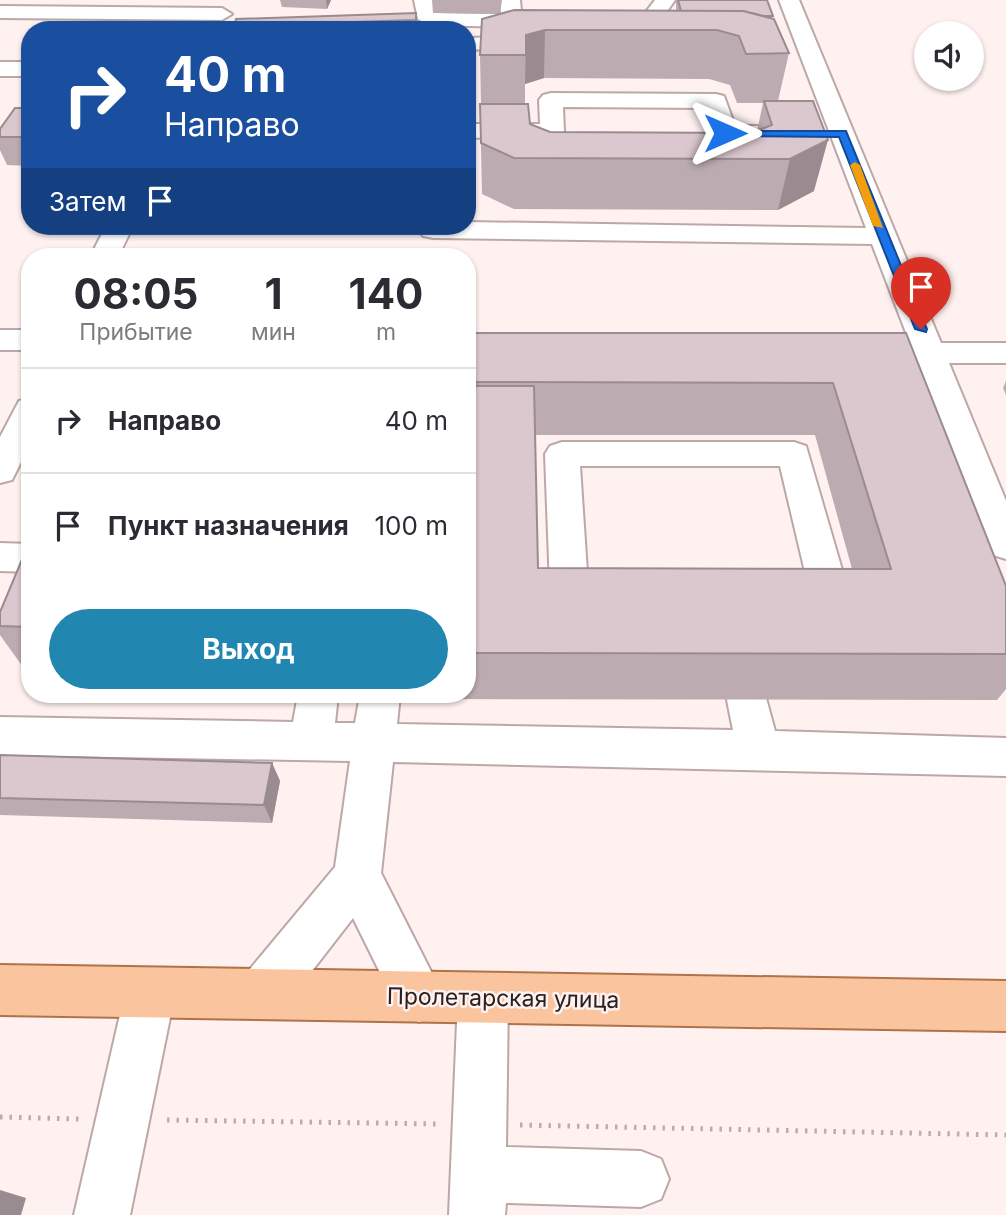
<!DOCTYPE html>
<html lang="ru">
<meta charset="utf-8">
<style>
:root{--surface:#fff;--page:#f2f2f3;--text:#2b2b33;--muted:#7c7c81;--line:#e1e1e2;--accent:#2186b0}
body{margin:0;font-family:Inter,sans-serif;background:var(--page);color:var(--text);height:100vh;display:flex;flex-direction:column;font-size:26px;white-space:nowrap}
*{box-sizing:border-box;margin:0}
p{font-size:23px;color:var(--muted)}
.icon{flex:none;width:38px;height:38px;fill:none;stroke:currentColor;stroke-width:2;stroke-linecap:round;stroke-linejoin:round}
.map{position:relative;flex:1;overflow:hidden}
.drawer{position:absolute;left:21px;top:248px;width:455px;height:455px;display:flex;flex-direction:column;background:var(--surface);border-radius:28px;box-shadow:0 2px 5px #0004}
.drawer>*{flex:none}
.top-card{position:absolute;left:21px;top:21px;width:455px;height:214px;border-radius:28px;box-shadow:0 2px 5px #0004;background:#1a4fa0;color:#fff;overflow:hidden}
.fabs{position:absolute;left:914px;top:21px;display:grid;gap:14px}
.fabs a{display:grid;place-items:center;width:70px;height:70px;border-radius:50%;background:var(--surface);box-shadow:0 2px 5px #0004;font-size:35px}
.pin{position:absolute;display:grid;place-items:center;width:60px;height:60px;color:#fff;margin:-72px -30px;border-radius:50% 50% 50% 0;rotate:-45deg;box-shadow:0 0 7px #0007}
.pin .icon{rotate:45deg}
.me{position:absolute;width:77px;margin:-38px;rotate:90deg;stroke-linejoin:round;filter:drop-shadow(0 0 5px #0008)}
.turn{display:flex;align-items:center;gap:24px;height:147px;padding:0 28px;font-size:32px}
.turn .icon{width:91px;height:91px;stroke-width:2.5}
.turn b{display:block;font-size:49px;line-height:60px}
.then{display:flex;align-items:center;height:66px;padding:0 28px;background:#0003;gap:14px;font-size:26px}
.eta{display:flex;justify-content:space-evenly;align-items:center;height:119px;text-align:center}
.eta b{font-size:42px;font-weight:700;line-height:49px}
.button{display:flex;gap:14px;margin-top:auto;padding:14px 28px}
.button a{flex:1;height:80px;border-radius:42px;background:var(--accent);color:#fff;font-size:28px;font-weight:700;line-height:80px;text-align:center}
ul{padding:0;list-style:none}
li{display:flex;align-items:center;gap:21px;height:105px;padding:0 28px;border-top:2px solid var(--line)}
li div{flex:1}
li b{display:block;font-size:26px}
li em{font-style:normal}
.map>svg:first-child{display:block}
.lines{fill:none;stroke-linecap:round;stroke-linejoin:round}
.minor-casing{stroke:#bca8a6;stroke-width:4}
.major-casing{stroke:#af7249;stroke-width:4}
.path{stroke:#b9aead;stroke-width:5;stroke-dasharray:2.5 7;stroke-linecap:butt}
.minor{fill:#fff;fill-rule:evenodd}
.major{fill:#fac49f;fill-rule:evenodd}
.wall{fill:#bcabb1;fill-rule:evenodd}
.shaded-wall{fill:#998b90}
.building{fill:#dbc7ce;stroke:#998b90;stroke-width:2}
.route{fill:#1a73e8;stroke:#114b97;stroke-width:2}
.slow{fill:#f59e0b}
.labels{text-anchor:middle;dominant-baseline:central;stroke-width:5;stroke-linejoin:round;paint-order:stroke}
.near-street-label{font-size:23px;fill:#292221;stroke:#fef1f0}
</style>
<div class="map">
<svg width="1006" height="1215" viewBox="0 0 1006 1215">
<rect width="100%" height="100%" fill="#fef1f0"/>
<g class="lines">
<defs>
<g id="minor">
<polygon points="414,0 434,0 437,13 501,14 500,0 520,0 522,21 512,27 428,25 418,19"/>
<polygon points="655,0 675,0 642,47 626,47 623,42"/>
<polygon points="779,0 799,0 941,343 1006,343 1006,363 949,363 1006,501 1006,559 993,555 988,545 918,363 896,360 892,353 896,346 910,343 872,244 433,238 423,236 419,230 422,226 467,226 467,222 866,228"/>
<polygon points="0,6 222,8 232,14 222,20 0,18"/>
<polygon points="532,36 543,42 540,47 467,50 467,38"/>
<rect x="0" y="62" width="30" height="14"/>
<polygon points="551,93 716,94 724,96 735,126 806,126 815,128 818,133 815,138 806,140 725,140 716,138 706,108 563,107 564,131 561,136 467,138 467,124 540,124 539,100 543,95"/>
<polygon points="106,226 133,226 118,257 90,257"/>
<rect x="0" y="330" width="30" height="20"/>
<polygon points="30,398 30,444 12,480 0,483 0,437 19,401"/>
<path d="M562 442H794L806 446 847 587 841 598C822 604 800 604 781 598L775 587 781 576 805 572 780 466H580L587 572 617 576 623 587 617 598C598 604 575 604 556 598L550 587 545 454 550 446Z"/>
<polygon points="0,543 30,544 30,572 0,571"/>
<polygon points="748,682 763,687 775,731 1006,738 1006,776 393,762 381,873 444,997 437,1015 419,1022 401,1015 353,918 281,1011 263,1018 245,1011 238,993 245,975 335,867 350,761 0,755 0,717 293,722 298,695 338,695 335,723 355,723 360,695 400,695 397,724 733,730 727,700 733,687"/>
<polygon points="150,968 168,975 175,993 130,1215 74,1215 125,993 132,975"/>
<polygon points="483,973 501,980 508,998 506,1147 641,1151 661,1159 669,1179 661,1199 641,1207 506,1203 505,1215 449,1215 458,998 465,980"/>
</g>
<polygon id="major" points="0,965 1006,981 1006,1031 0,1015"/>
</defs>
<!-- minor casing -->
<use href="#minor" class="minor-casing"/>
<!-- major casing -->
<use href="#major" class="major-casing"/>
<!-- path -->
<g class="path">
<polyline points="0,1117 81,1119"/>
<polyline points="167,1120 438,1124"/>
<polyline points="520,1125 1006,1135"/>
</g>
<!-- minor -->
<use href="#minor" class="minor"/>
<!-- major -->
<use href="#major" class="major"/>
</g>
<!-- wall -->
<g class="wall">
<polygon points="280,0 331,0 327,9 282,7"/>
<path d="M432 0H502L500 14 676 11V0H767L773 16 772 19 789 53 778 101 814 191 778 210 514 209 482 194 480 104H481L480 55 500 14 433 13ZM544 78 709 79 730 85 737 103H763L757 131 751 133 550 132 530 124 525 104V84Z"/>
<polygon points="416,20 416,27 344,30 236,30 235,26"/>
<polygon points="30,108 30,166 7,165 0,150 0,129"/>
<path d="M467 333H906L1006 586V689L997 700 438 699 437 695H467ZM535 435H815L852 569 538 568Z"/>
<polygon points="1006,381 1006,395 1003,388"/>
<polygon points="30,557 30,674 28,674 0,635 0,612"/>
<polygon points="0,755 272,763 280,781 272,823 0,815"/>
</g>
<!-- shaded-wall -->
<g class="shaded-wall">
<polygon points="326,0 331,0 327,9"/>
<polygon points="545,30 544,78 525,84 526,35"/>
<polygon points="828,140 814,191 778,210 790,159"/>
<polygon points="272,763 280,781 272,823 264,805"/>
<polygon points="0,1190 26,1198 21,1215 0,1215"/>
</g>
<!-- building -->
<g class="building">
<polygon points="678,0 767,0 773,16 764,16 743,11 681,11"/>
<polygon points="514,10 743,11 774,19 789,53 746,54 739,36 717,30 545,30 526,35 526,55 480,55 482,19"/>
<polygon points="416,13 416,20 235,26 236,19"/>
<polygon points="421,28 421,30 376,30"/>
<polygon points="764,101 813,101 828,140 790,159 514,158 481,143 480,104 528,104 530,124 550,132 751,133 772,125"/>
<polygon points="15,108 30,108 30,137 0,137 0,129"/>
<polygon points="467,333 906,333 1006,586 1006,654 467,653 467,386 534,386 538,568 891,569 833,383 467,382"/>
<polygon points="23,557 30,557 30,627 0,626 0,612"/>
<polygon points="0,755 272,763 264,805 0,798"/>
</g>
<!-- route -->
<polygon class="route" points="722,131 846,131 927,329 926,332 915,329 839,137 725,136"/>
<!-- slow -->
<polygon class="slow" points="855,162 860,165 883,228 873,226 850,165"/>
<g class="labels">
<!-- near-street labels -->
<g class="near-street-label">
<text transform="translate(503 998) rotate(1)">Пролетарская улица</text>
</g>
</g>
</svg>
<div class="fabs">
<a><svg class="icon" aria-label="sound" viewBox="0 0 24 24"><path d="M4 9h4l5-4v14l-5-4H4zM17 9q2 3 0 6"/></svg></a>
</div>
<div class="pin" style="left:921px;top:329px;background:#d93025"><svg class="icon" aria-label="arrive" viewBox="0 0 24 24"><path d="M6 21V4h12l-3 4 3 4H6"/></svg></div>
<svg class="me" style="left:725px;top:133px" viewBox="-20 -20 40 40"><path d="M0-17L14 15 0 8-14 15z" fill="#1a73e8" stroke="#fff" stroke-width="4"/></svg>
<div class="top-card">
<div class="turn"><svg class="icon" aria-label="right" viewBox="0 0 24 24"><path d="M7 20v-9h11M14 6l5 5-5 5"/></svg><div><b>40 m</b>Направо</div></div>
<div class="then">Затем<svg class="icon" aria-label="arrive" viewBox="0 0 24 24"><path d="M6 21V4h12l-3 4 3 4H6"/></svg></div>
</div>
<section class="drawer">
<div class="eta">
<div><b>08:05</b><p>Прибытие</p></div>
<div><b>1</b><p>мин</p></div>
<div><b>140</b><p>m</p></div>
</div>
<ul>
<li><svg class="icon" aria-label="right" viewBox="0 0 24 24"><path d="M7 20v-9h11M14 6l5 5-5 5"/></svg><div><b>Направо</b></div><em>40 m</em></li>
<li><svg class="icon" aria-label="arrive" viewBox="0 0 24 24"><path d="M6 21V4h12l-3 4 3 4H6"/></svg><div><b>Пункт назначения</b></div><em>100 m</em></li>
</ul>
<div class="button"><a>Выход</a></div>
</section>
</div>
